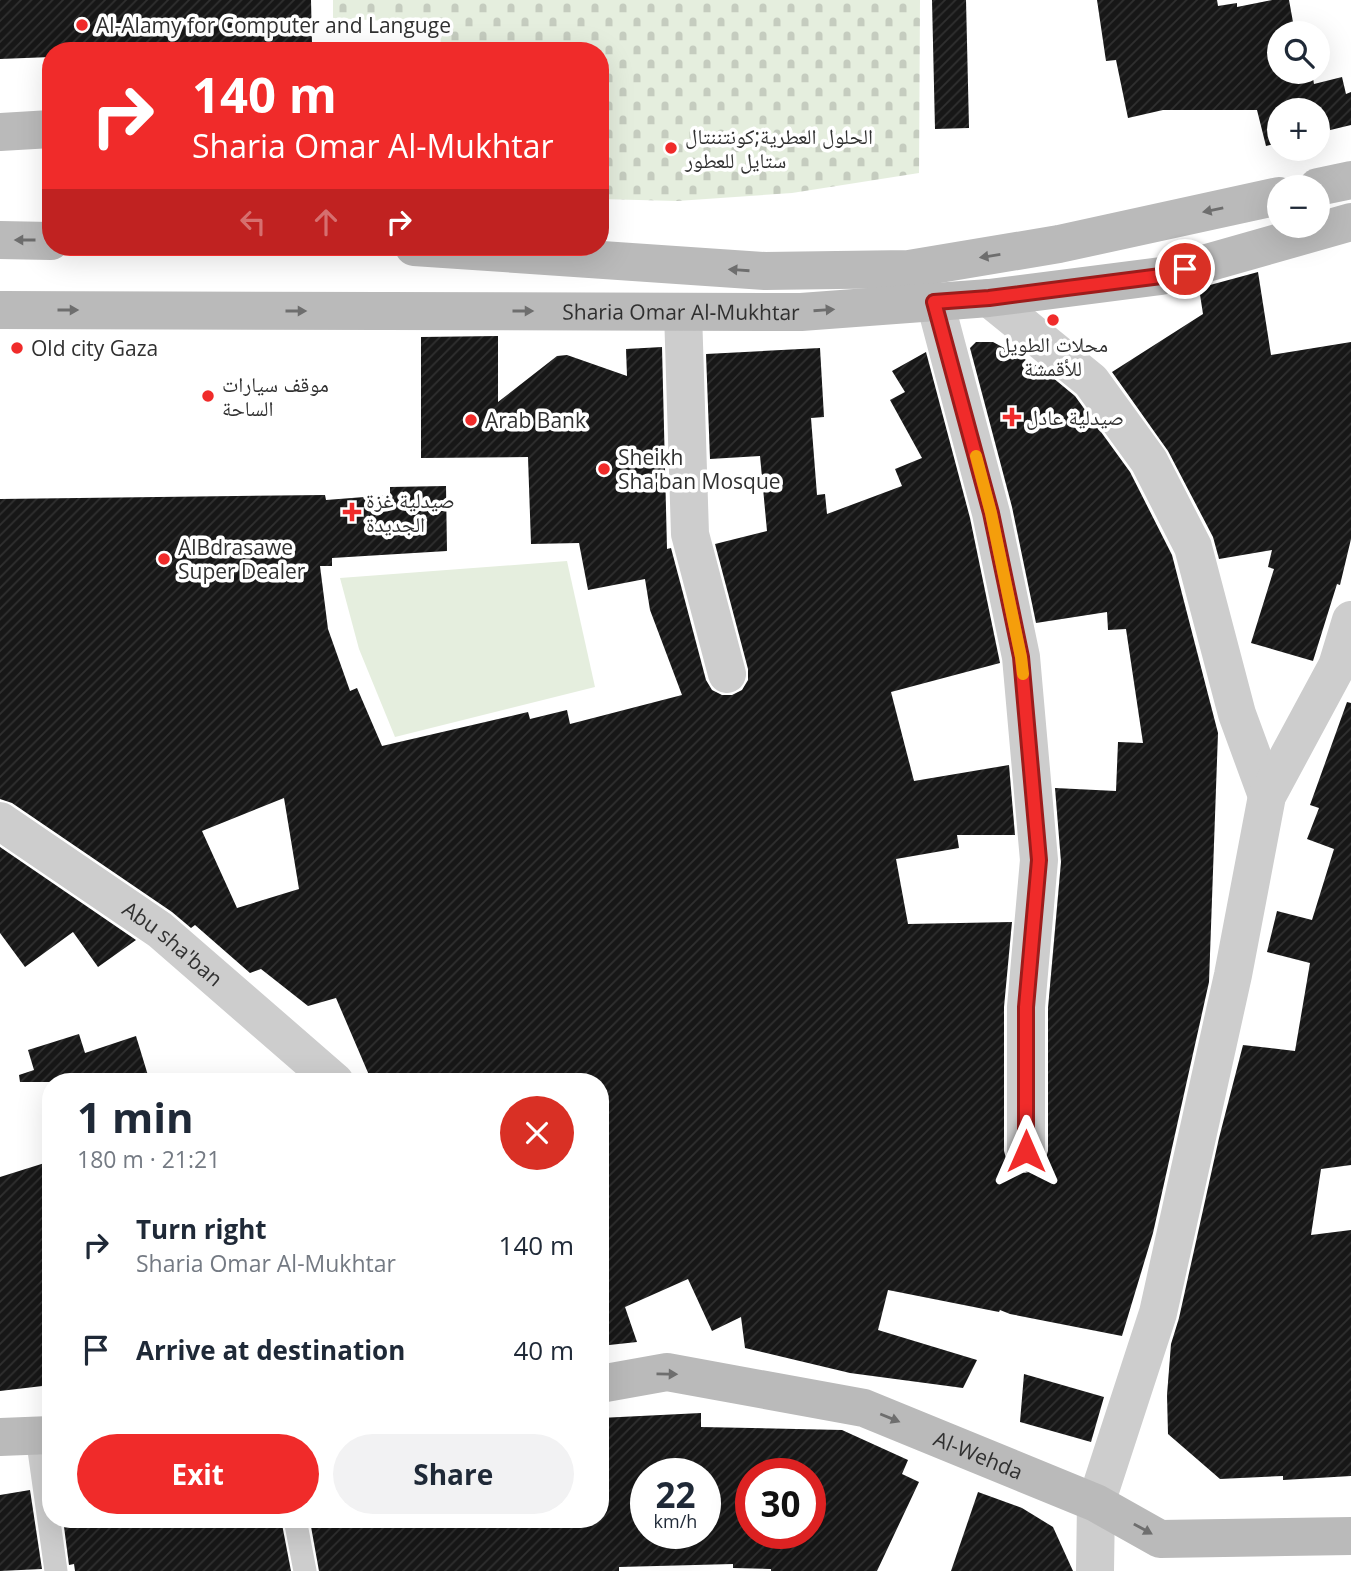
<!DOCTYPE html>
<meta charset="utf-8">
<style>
:root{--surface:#fff;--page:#f2f2f3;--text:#1f2937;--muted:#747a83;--accent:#f02b2a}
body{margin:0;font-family:"Open Sans","Noto Naskh Arabic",sans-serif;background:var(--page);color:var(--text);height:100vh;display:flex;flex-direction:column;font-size:26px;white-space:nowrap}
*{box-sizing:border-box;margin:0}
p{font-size:23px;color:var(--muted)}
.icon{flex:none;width:38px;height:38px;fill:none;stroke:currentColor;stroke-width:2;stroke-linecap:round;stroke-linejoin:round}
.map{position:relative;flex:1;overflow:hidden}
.sheet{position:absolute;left:42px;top:1073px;width:567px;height:455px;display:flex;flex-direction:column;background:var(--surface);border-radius:28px;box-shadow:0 7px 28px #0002}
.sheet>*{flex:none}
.banner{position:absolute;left:42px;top:42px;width:567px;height:214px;border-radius:28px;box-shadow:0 7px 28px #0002;background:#f02b2a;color:#fff;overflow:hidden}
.controls{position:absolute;left:1267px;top:21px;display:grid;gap:14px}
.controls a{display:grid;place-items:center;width:63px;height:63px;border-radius:50%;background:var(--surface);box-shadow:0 7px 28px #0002;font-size:35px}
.speed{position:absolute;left:630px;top:1458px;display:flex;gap:14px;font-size:35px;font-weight:700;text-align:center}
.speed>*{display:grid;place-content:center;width:91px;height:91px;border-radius:50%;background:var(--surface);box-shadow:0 7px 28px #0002;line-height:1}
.speed small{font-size:18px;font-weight:400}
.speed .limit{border:10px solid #d22;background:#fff;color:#111}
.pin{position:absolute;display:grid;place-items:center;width:60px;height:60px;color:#fff;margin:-30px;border:4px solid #fff;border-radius:50%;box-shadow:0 2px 7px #0007}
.me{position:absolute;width:77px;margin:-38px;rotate:0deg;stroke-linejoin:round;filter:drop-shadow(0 0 5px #0008)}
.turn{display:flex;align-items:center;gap:24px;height:147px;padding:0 35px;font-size:32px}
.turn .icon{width:91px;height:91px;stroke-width:2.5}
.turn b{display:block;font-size:49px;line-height:60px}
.lanes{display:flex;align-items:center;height:66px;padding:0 35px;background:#0003;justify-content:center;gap:35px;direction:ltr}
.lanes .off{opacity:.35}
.round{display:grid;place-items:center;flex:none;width:74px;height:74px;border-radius:37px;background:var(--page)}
.overview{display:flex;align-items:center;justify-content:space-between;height:119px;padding:0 35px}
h1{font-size:42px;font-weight:700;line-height:52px}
.cta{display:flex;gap:14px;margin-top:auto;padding:14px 35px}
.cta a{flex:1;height:80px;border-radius:42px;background:var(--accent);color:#fff;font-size:28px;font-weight:700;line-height:80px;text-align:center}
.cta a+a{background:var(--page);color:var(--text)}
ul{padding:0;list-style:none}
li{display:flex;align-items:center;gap:21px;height:105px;padding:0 35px}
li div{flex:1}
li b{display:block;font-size:26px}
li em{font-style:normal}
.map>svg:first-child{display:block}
.cemetery{fill:url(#cemetery-stones)}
.garden{fill:#e5eede}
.building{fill:url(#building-hatch);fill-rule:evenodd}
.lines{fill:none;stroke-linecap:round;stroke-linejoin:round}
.service{stroke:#cdcdcd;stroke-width:23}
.minor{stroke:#cdcdcd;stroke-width:38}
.secondary{stroke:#bababa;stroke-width:38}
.oneway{fill:#6e6e6e}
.route-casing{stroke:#9c1c1b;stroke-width:18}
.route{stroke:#f02b2a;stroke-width:12}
.slow{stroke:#f59e0b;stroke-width:12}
.poi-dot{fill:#f02b2a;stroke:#fff;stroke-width:2.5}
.labels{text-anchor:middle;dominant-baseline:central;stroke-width:7;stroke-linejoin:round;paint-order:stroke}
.poi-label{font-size:21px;fill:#303030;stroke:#fff;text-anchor:start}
.street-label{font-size:21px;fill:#303030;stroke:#fff}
</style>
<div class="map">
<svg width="1351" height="1571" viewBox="0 0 1351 1571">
<defs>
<pattern id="cemetery-stones" width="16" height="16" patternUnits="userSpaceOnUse" patternTransform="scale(1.75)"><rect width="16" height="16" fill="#e5eede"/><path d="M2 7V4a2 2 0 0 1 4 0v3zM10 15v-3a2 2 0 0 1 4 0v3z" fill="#c5ccbf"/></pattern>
<pattern id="building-hatch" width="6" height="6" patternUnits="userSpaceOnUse" patternTransform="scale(1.75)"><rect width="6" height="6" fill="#171717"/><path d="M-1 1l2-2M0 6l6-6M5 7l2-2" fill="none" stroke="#303030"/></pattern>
</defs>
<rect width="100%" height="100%" fill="#fff"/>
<!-- cemetery -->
<polygon class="cemetery" points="333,0 920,0 919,173 792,193 677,201 600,199 600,51 441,51 440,24 333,18"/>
<!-- garden -->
<polygon class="garden" points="567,561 595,687 395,737 359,649 340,578"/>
<!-- building -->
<g class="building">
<polygon points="0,0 311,0 312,44 160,47 160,51 51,51 51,57 0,59"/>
<polygon points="932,0 966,0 969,128 935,129"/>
<polygon points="1097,0 1217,0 1218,6 1237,3 1237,7 1272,0 1289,0 1295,33 1279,33 1279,72 1312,72 1314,84 1342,77 1346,94 1351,92 1351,125 1318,133 1318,110 1279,110 1279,143 1266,146 1257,110 1163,110 1128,118 1116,60 1106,61"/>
<polygon points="1258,272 1271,355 1351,342 1351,539 1340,585 1337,584 1313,661 1251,643 1274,569 1268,567 1272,550 1219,559 1213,537 1168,451 1112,372 1203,314 1199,288"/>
<path d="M498 336V402L557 356 567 355 627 376 626 349 662 347 667 549 671 548 706 680 712 690 722 695H732L742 690 748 680V669L715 544 767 531 760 456 710 459 706 354 820 348 824 417 811 418 817 495 825 494 827 514 902 486 895 469 922 458 890 400 905 392 892 371 926 352 970 518 1000 663 891 692 914 781 1009 765 1015 835H957L959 848 896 859 908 924 1012 922 1004 1007V1151L1007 1162 1016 1170 1025 1173 1037 1170 1045 1161 1048 1151V1008L1061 862 1055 788 1116 791 1118 742 1143 743 1126 629 1108 630 1107 612 1036 623 1012 507 970 348 976 342H993L1041 368 1075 396 1130 472 1172 555 1218 733 1209 982 1153 1233 1122 1336 1010 1314 1000 1310 999 1312 888 1290 878 1330 977 1360 963 1388 850 1373 745 1348 741 1317 712 1331 688 1279 625 1307 637 1342 600 1346V1082H372L336 998 308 1006 261 969 250 973 195 925 191 928 172 912 12 803 0 799V499L325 495 326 500 390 495V487L446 486 447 551 332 558V566H320L328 629 350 691 357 688 382 746 528 712 530 719 567 710 570 724 682 695 650 610 645 579 588 590 579 543 531 544 528 457 421 458V337ZM284 798 299 889 237 908 202 831Z"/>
<polygon points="1347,702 1351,703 1351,1165 1321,1169 1311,1235 1351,1230 1351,1476 1283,1480 1283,1476 1220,1479 1168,1434 1167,1395 1171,1344 1179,1318 1219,1138 1243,1045 1295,1051 1310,963 1267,952 1277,911 1312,920 1334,849 1307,839 1319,808 1310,805"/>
<polygon points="0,847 136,940 98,967 73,932 25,967 0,933"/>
<polygon points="79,1034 85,1053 136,1036 150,1082 20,1082 19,1075 34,1070 28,1050"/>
<polygon points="51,1161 51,1385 0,1391 0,1177"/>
<polygon points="1024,1374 1104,1397 1091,1442 1020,1422"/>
<path d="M701 1413V1427L842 1430 908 1460 902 1474 919 1482 877 1571H771V1569L733 1568V1564L619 1567V1571H319L310 1521 318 1519H424L436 1527 475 1519H600V1418ZM646 1474H705V1533H646ZM751 1474H810V1533H751Z"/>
<polygon points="30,1490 42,1569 0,1571 0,1495"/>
<polygon points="978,1492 1022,1508 1053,1527 1073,1571 951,1571"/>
<polygon points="63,1519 281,1519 291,1571 75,1571 74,1564 69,1565"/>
</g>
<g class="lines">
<!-- service -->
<g class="service">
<polyline points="37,1436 56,1571"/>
<polyline points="295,1519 305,1571"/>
</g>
<!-- minor -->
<g class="minor">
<polyline points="989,298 1091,381 1149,461 1193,547 1237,714 1267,796"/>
<polyline points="935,302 991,513 1021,657 1039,860 1026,1007 1026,1151"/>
<polyline points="683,312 690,534 727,674"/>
<path id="s1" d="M0 821 160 930 335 1082"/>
<polyline points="1095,1571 1096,1503 1158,1313 1233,975 1267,796 1337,666 1351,620"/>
</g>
<!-- secondary -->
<g class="secondary">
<polyline points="0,132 51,129"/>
<polyline points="1318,187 1351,180"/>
<polyline points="0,240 51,241"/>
<polyline points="414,247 765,271 909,269 1059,244 1279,196"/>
<path id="s2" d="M0 310 801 312 989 298 1161 276 1351 222"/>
<path id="s3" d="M600 1384 667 1372 864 1408 1096 1503 1160 1539 1351 1536"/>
<polyline points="0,1437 51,1435"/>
</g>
</g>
<!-- one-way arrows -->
<defs><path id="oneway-solid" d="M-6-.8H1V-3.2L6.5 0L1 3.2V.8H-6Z" transform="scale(1.75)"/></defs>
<g class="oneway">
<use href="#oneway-solid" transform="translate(1213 210) rotate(168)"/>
<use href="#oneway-solid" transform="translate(25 240) rotate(-180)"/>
<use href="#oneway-solid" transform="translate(990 256) rotate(171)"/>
<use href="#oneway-solid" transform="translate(739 270) rotate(-176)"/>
<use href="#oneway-solid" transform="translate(68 310)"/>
<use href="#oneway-solid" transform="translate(824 310) rotate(-4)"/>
<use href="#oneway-solid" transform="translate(296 311)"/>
<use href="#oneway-solid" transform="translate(523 311)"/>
<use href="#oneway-solid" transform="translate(667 1374) rotate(1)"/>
<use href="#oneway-solid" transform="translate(890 1418) rotate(22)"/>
<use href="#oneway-solid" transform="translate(1143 1529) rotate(29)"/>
</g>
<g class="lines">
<defs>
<polyline id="route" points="1026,1151 1026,1007 1039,860 1021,657 991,513 934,302 989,298 1161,276 1185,269"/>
</defs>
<!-- route casing -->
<use href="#route" class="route-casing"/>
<!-- route -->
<use href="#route" class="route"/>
<!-- slow -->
<polyline class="slow" points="976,456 991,513 1021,657 1023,674"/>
</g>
<!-- markers -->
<g class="poi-dot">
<circle cx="82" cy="25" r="7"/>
<circle cx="671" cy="148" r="7"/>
<circle cx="1053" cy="320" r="7"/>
<circle cx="17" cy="348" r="7"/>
<circle cx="208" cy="396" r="7"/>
<path d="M1008.5 406.5h7v7h7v7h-7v7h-7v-7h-7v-7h7z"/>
<circle cx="471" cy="420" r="7"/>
<circle cx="604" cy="469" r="7"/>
<path d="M348.5 501.5h7v7h7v7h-7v7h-7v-7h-7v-7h7z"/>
<circle cx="164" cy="559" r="7"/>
</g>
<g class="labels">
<!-- poi labels -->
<g class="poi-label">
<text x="96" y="25">Al-Alamy for Computer and Languge</text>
<text x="685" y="136">الحلول العطرية;كونتننتال<tspan x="685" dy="24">ستايل للعطور</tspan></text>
<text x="1053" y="344" text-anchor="middle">محلات الطويل<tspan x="1053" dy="24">للأقمشة</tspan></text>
<text x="31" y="348">Old city Gaza</text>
<text x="222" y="384">موقف سيارات<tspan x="222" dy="24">الساحة</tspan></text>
<text x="1026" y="417">صيدلية عادل</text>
<text x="485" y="420">Arab Bank</text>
<text x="618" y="457">Sheikh<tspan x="618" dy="24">Sha'ban Mosque</tspan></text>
<text x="366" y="500">صيدلية غزة<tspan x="366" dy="24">الجديدة</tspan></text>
<text x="178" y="547">AlBdrasawe<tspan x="178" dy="24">Super Dealer</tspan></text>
</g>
<!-- street labels -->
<g class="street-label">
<text stroke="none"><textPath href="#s2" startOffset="681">Sharia Omar Al-Mukhtar</textPath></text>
<text stroke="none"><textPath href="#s1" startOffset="212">Abu sha'ban</textPath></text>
<text stroke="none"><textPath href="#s3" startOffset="392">Al-Wehda</textPath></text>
</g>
</g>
</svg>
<div class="controls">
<a><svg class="icon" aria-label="search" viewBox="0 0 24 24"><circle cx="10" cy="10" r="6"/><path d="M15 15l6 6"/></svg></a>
<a>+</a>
<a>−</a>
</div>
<div class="speed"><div>22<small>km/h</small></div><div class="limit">30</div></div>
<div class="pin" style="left:1185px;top:269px;background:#d93025"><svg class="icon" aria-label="arrive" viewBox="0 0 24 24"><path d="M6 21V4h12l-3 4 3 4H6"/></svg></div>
<svg class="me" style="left:1026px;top:1151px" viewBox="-20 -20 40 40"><path d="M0-17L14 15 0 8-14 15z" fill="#f02b2a" stroke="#fff" stroke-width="4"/></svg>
<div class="banner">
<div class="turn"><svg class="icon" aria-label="right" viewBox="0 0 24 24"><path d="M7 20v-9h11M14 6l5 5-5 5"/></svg><div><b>140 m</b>Sharia Omar Al-Mukhtar</div></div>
<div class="lanes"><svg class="icon off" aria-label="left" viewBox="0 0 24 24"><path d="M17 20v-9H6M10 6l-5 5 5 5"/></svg><svg class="icon off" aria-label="ahead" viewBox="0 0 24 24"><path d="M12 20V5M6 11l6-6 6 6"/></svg><svg class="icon" aria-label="right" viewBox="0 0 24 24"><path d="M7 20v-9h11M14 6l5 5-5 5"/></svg></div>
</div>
<section class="sheet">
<div class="overview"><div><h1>1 min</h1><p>180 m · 21:21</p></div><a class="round" style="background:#d93025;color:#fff"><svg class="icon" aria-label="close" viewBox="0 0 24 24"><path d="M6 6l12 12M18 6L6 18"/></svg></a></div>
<ul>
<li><svg class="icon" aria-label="right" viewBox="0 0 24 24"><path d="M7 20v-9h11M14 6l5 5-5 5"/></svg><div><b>Turn right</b><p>Sharia Omar Al-Mukhtar</p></div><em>140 m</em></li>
<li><svg class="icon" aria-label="arrive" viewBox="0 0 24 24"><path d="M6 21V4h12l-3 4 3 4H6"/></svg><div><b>Arrive at destination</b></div><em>40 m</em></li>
</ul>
<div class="cta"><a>Exit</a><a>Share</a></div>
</section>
</div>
